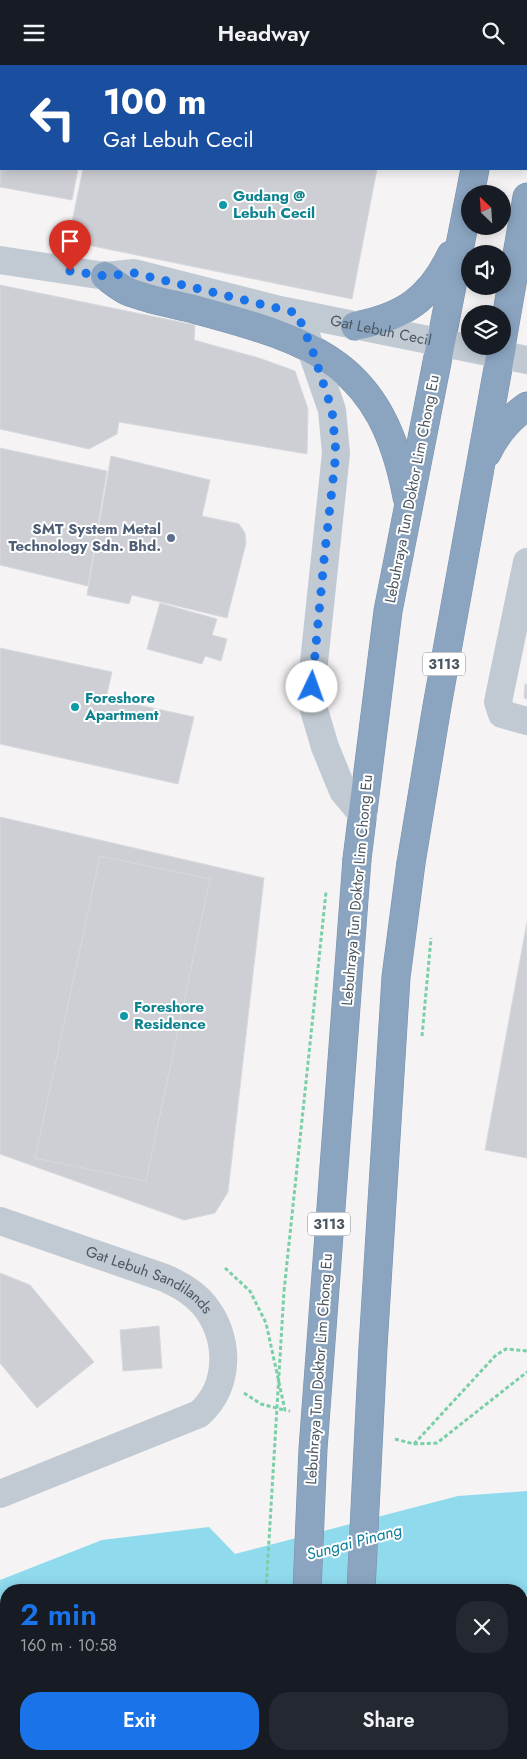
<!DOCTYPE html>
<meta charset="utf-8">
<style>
:root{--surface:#171b24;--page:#242831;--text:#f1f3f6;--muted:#9ea1a6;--accent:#1a73e8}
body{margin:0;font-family:Jost,sans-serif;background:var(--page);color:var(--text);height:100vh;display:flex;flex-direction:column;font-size:19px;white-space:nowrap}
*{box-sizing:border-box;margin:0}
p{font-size:16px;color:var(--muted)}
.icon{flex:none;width:28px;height:28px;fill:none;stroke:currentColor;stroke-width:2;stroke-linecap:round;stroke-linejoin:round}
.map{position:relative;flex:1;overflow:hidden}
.details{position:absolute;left:0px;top:1519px;width:528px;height:176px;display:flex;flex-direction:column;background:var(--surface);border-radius:20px 20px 0 0;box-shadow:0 2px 12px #0003}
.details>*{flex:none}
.top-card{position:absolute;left:0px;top:0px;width:528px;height:105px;box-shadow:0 2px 12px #0003;background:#1a4fa0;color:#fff;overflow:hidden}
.needle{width:32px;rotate:335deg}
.fabs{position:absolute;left:461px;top:120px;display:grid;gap:10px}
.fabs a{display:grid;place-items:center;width:50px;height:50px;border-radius:50%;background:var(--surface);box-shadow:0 2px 12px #0003;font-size:25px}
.pin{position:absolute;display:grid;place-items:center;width:42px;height:42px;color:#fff;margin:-51px -21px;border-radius:50% 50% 50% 0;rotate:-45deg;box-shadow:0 0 5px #0007}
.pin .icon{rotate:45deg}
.me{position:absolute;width:55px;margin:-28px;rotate:3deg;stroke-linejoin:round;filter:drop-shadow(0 0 4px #0008)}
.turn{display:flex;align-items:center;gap:18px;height:105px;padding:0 20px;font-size:22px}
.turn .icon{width:65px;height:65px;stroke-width:2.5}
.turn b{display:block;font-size:35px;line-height:42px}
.round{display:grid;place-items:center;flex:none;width:52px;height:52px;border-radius:20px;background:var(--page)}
.head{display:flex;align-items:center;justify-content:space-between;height:85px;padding:0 20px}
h1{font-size:30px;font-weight:600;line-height:38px;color:var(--accent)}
.button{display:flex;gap:10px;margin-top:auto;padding:10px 20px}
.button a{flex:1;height:58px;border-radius:20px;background:var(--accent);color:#fff;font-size:20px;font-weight:600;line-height:58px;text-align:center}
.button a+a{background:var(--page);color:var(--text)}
header{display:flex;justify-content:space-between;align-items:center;height:65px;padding:0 20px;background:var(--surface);font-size:22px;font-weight:600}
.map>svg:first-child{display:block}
.green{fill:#c3f1d5}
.water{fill:#90daee}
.building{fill:#cdcfd5;stroke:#d7d9de}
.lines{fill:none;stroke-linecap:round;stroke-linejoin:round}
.highway-casing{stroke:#7690ad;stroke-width:29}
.path{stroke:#7ad0a6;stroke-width:3;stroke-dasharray:4 2.5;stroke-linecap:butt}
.minor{stroke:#c1cad2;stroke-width:28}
.highway{stroke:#8ba5c1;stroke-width:28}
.highway-bridge-casing{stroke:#7690ad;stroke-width:29;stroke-linecap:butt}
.path-bridge{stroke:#7ad0a6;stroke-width:3;stroke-dasharray:4 2.5;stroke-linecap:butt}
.highway-bridge{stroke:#8ba5c1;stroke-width:28}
.route{stroke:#1a73e8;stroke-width:9;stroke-dasharray:0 16.2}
.culture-dot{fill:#0f9aa8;stroke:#fff;stroke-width:2}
.service-dot{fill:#5c6f8a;stroke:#fff;stroke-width:2}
.labels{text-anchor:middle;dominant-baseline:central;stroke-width:4;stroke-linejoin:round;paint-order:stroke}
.shield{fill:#fff;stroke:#808990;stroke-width:1}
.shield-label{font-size:14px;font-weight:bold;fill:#4a5661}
.culture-label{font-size:15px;font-weight:bold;fill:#0d838f;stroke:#fff;text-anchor:start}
.street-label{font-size:15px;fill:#4a5661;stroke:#fff}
.service-label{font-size:15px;font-weight:bold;fill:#4e5e75;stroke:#fff;text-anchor:end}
.water-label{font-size:16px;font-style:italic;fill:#0c7c9b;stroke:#fff}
</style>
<header><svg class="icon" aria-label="menu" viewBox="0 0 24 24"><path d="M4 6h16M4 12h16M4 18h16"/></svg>Headway<svg class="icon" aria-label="search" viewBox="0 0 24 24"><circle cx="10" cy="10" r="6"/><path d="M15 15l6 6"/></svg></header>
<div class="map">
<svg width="527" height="1694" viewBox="0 0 527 1694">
<rect width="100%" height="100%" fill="#f5f3f3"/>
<!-- green -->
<polygon class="green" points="521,1626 527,1627 527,1686 521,1684"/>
<!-- water -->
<polygon class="water" points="527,1426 527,1530 521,1530 521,1525 6,1525 6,1666 0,1669 0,1515 102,1475 209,1462 235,1489 458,1431"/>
<!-- building -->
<g class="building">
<polygon points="5,0 97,0 5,1"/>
<polygon points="103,0 255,0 261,1 103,1"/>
<polygon points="299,0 397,0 299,1"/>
<polygon points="1,20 1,104 78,104 72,135 0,122"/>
<polygon points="83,104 377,104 352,234 68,176"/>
<polygon points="0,220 195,260 194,275 259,293 295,306 308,344 307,389 119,357 117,369 89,384 0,364"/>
<polygon points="0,383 107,406 88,521 0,500"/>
<polygon points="111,391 210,415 202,451 239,459 245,468 246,478 227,553 132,530 129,539 87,530"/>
<polygon points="160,538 217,554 212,570 227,574 221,596 205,591 202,599 147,584"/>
<polygon points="0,583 112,607 106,633 194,652 178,719 0,679"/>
<polygon points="525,619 527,619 527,634 524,633"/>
<polygon points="0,752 264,813 228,1127 215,1148 184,1155 0,1089"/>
<polygon points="100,791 210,814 146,1116 35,1093"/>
<polygon points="527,857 527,1093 485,1085"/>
<polygon points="0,1208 30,1220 94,1297 37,1343 0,1298"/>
<polygon points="159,1261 162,1303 123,1306 120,1265"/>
</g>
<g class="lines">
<defs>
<g id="highway">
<polyline points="493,1 494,0"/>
<path d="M105 211C112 216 119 222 127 226 148 235 175 239 197 245 317 277 382 299 407 432"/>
<path d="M355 261C403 252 430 234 451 190"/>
<polyline points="502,276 527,132"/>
<path d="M487 388C496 369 510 353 527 341"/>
<polyline points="357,794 388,546 475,104"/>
<polyline points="411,798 437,641 502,281"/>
<polyline points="299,1694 299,1689"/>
<polyline points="353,1694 353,1689"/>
</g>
</defs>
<!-- highway casing -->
<use href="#highway" class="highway-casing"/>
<!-- path -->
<g class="path">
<polyline points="422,971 431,873"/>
<polyline points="225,1203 250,1226 266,1258 285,1345 290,1346"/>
<polyline points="284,1226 326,827"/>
<polyline points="244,1328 261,1339 284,1345"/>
<polyline points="395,1374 414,1379 437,1378 527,1307"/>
<polyline points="414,1379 496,1290 506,1284 527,1286"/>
<polyline points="521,1651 527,1657"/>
<polyline points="257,1694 257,1689"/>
</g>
<!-- minor -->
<g class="minor">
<path id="s1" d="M0 195 105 211 134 208 280 245 527 295"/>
<polyline points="306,270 332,345 336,388 313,607 312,638 325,682 343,726 363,750"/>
<polyline points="527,497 498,637 502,649 527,656"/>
<path id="s2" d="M0 1156 165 1213C180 1220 193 1227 204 1240 230 1272 231 1321 199 1349L0 1429"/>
<polyline points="521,1615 527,1616"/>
<polyline points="51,1689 92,1691 113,1689"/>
<polyline points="8,1694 21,1689"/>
</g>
<!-- highway -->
<use href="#highway" class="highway"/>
<defs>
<g id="highway-bridge">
<polyline points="307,1525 313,1384 357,794"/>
<polyline points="361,1525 373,1282 396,912 411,798"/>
</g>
</defs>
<!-- highway-bridge casing -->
<use href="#highway-bridge" class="highway-bridge-casing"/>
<!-- path-bridge -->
<polyline class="path-bridge" points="266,1525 284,1226"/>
<!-- highway-bridge -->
<use href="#highway-bridge" class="highway-bridge"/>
</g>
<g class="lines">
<!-- route -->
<polyline class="route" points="70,206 105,211 134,208 297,248 312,284 332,345 336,388 324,495 312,622"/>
</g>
<!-- markers -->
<g class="culture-dot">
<circle cx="223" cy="140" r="5"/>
<circle cx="75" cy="642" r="5"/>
<circle cx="124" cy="951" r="5"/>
</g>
<circle class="service-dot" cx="171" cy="473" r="5"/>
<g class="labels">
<!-- shield labels -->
<g class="shield">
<rect x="423" y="587.5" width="42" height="23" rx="4"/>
<rect x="308" y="1147.5" width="42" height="23" rx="4"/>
</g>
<g class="shield-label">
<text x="444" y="599">3113</text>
<text x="329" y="1159">3113</text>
</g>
<!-- culture labels -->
<g class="culture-label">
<text x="233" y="131">Gudang @<tspan x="233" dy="17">Lebuh Cecil</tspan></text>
<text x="85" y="633">Foreshore<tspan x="85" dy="17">Apartment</tspan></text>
<text x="134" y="942">Foreshore<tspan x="134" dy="17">Residence</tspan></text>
</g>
<!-- street labels -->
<g class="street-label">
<text stroke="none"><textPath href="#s1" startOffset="389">Gat Lebuh Cecil</textPath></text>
<text transform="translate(412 424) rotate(-79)">Lebuhraya Tun Doktor Lim Chong Eu</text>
<text transform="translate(357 825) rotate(-85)">Lebuhraya Tun Doktor Lim Chong Eu</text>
<text stroke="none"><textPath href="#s2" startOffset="161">Gat Lebuh Sandilands</textPath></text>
<text transform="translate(319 1304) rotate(-86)">Lebuhraya Tun Doktor Lim Chong Eu</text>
</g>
<!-- service labels -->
<g class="service-label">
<text x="161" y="464">SMT System Metal<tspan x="161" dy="17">Technology Sdn. Bhd.</tspan></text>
</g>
<!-- water labels -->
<g class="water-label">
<text transform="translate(354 1477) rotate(-15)">Sungai Pinang</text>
</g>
</g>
</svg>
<div class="fabs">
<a><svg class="needle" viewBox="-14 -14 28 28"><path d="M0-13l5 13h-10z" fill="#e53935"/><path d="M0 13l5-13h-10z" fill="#9ea1a6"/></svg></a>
<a><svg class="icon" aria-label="sound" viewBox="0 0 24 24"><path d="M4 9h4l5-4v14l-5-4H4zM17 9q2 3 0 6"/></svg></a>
<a><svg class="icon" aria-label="layers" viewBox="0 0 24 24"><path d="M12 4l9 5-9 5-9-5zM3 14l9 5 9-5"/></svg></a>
</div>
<div class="pin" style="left:70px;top:206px;background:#d93025"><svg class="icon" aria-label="arrive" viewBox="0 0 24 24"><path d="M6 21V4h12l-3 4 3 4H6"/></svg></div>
<svg class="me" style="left:312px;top:622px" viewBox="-20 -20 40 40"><circle r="19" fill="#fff"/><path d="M0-13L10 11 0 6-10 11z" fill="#1a73e8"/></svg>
<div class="top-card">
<div class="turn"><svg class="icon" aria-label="left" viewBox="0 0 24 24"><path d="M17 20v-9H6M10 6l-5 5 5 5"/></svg><div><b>100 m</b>Gat Lebuh Cecil</div></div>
</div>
<section class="details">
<div class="head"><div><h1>2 min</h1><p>160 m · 10:58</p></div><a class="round"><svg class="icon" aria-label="close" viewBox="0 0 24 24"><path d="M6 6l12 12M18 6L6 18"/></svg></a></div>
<div class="button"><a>Exit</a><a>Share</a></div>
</section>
</div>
